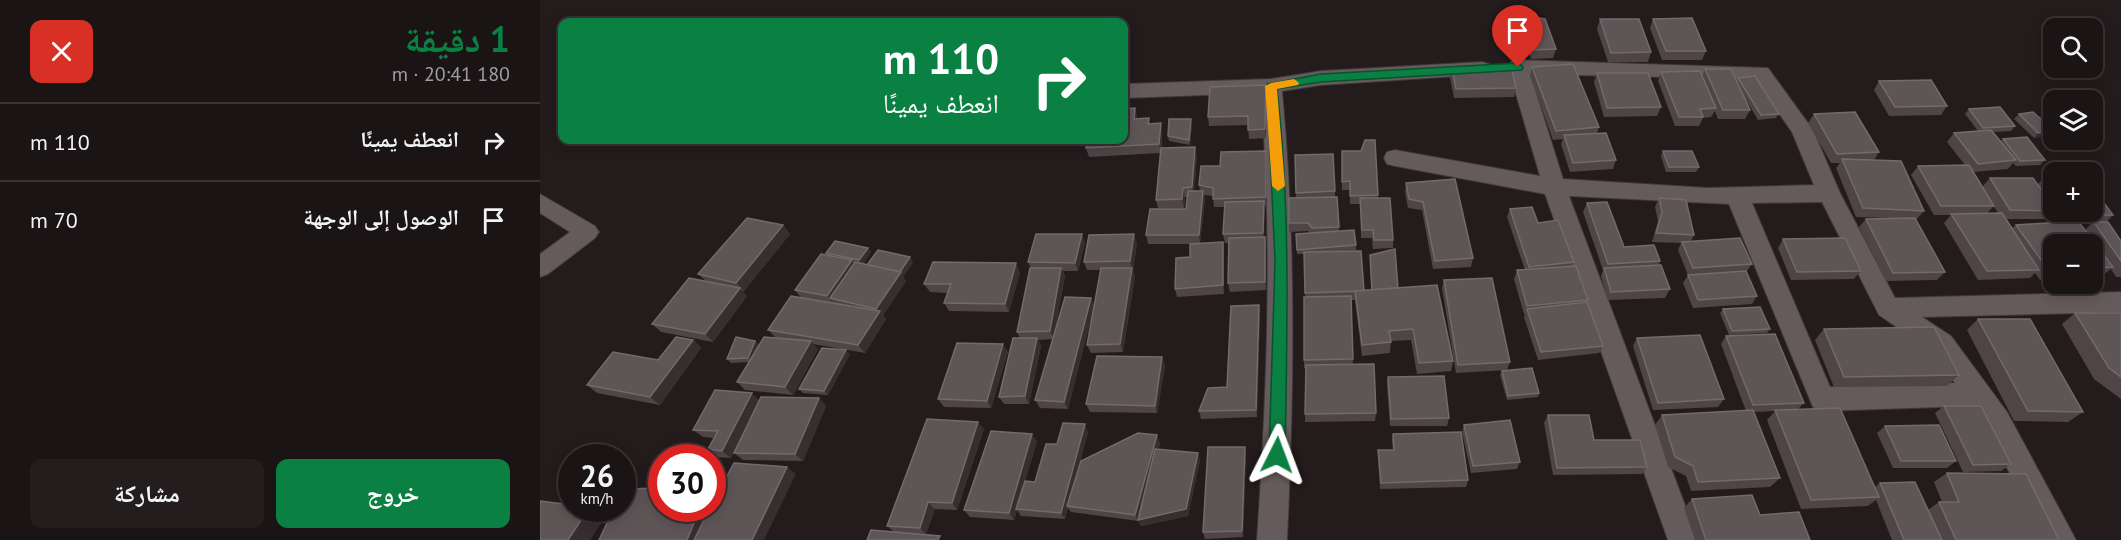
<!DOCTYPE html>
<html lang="ar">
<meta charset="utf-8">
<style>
:root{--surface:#1a1415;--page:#231d1e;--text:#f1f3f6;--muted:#9f9ea0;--line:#383334;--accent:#0b8043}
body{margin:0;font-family:"PT Sans","Noto Naskh Arabic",sans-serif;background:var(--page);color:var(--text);direction:rtl;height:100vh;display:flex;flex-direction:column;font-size:22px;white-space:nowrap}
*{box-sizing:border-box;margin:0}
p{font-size:20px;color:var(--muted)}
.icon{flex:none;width:33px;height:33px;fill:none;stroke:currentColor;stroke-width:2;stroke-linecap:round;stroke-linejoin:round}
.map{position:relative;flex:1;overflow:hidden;direction:ltr}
.panel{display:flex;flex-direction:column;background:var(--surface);width:540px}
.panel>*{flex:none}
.hud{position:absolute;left:18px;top:18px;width:570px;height:126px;border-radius:12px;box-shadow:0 3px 15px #0003,0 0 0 2px var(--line);direction:rtl;background:#0b8043;color:#fff;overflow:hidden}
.fabs{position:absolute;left:1503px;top:18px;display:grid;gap:12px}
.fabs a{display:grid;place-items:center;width:60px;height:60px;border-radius:12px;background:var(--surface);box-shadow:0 3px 15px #0003,0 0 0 2px var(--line);font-size:30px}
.speed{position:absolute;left:18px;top:444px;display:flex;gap:12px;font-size:30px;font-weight:700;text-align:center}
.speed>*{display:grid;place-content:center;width:78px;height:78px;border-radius:50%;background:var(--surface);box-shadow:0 3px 15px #0003,0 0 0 2px var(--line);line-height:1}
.speed small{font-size:15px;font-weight:400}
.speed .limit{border:9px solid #d22;background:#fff;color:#111}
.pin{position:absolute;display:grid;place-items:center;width:51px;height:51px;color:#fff;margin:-62px -26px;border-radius:50% 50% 50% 0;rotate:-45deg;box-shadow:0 0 6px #0007}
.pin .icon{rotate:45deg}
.me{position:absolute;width:66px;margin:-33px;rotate:3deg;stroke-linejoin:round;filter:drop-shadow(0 0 4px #0008)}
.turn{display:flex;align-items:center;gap:21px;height:126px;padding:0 30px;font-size:27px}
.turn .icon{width:78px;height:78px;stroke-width:2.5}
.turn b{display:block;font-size:42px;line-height:51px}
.round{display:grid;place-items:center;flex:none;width:63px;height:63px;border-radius:12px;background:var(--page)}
.summary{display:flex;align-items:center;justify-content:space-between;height:102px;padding:0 30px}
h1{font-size:36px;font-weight:800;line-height:45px;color:var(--accent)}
.cta{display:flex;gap:12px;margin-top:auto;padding:12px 30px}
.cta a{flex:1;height:69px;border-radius:12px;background:var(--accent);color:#fff;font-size:24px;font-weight:800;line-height:69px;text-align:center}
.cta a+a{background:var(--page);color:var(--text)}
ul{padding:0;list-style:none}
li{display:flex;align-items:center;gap:18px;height:78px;padding:0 30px;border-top:2px solid var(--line)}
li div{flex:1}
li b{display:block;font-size:22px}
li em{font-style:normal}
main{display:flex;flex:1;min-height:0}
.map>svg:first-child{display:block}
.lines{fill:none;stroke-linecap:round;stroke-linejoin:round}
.minor-casing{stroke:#3f3939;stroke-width:2}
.minor{fill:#665b5c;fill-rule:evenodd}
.wall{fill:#4f4547;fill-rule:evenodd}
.shaded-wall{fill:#372e2f}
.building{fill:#5e5557;stroke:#726a6b;stroke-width:1.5}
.route{fill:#0b8043;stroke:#07532c;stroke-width:1.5}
.slow{fill:#f59e0b}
</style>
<main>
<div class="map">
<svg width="1581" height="540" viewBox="0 0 1581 540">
<rect width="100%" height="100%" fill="#231b1c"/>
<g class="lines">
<defs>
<g id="minor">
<path d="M978 60 1228 68 1273 130 1300 193 1355 298 1581 292V312L1382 317 1411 336 1467 412 1536 540H1505L1447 430 1431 406 1282 411 1273 407 1189 204 1029 196 1158 540H1128L1005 194 855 166 847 164 844 158 847 152 855 150 1000 176 968 67 971 62ZM990 74 1215 79 1252 132 1274 185 1168 188 1023 179ZM1282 202 1339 315 1393 352 1415 383 1290 387 1212 203Z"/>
<path d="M942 62 949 64 952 69 949 74 781 85 742 91C756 241 754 390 747 540H717C727 391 733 242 721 93L584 98V84L731 79 781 71Z"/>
<polygon points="0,194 55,226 59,232 55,238 8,274 0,277 0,254 30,232 0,213"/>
</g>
</defs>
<!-- minor casing -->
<use href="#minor" class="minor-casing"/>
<!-- minor -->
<use href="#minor" class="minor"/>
</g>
<!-- wall -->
<g class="wall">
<polygon points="981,15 1016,49 1013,58 991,59 980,24"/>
<polygon points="1060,19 1111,52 1108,62 1068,62 1057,29"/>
<polygon points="1113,19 1166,51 1162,60 1122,60 1110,28"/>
<polygon points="992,67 1059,127 1057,133 1076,160 1073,169 1030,172 1021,144 1023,139 1013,140 990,76"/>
<polygon points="912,68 976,88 974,97 914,98 910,77"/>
<polygon points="1165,69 1196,80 1198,78 1239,114 1236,118 1218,120 1202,93 1210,110 1205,119 1178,119 1175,111 1171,117 1163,118 1159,126 1135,126 1118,81 1121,72 1162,77"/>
<polygon points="1057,73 1121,107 1117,116 1064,117 1054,82"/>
<polygon points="1339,81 1407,106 1401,115 1349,116 1334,90"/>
<polygon points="726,85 726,138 709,139 708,125 669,126 668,117"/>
<polygon points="595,108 597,118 609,118 610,124 622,132 622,148 657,156 654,191 660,191 659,185 680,166 727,160 727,205 724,206 724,237 726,246 726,290 690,292 688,283 689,243 685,243 683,234 685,207 674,207 673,196 664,195 665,199 660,243 683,242 684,250 684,294 637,297 635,289 650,257 650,244 608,244 606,235 646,209 647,197 645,197 644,208 618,208 616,200 620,153 549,157 546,148"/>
<path d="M1429 109 1475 126 1471 131 1453 132 1460 142 1463 139 1505 160 1500 165 1476 166 1473 163 1468 169 1433 172 1454 206 1447 213H1458L1442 187 1450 178 1498 184 1504 177H1514V212H1552L1573 215 1566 222 1581 241V277H1576L1571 269 1563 275 1552 276V244H1514V279L1500 280 1495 273 1490 278 1438 280 1404 223 1411 215H1394L1371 175 1378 166 1425 165 1407 142 1414 133 1438 131 1425 114ZM1513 212 1520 222 1476 225 1472 228 1466 219H1506ZM1540 224H1551L1545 230Z"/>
<polygon points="1274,114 1339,152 1334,160 1384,211 1376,220 1405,272 1397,280 1346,281 1319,227 1326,219 1351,218 1316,217 1296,168 1300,163 1291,163 1268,123"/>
<polygon points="1479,114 1509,135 1494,138 1474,119"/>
<polygon points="652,124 650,145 629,141 628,136"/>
<polygon points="835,140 838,198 853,240 853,248 833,249 832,238 821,238 820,204 810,204 810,190 802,190 802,151 821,151"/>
<polygon points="1123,151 1159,167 1156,172 1126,172 1121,156"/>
<polygon points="755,155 795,191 795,197 797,197 799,231 816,245 816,250 791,252 824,291 831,290 830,255 858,288 913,361 911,371 877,374 871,340 851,341 850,353 822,356 815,300 811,300 813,365 836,413 835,421 765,422 766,368 764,368 764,360 765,297 764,254 757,254 756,234 770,233 768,231 749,232 749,223 756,198"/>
<polygon points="866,183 933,258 931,267 893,269 882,210 868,208 865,192"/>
<polygon points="1119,198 1154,235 1151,241 1212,264 1206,272 1217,296 1212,304 1153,308 1143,283 1148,275 1138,250 1141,243 1112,242 1118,221 1115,207"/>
<polygon points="1047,203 1084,247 1120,261 1118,266 1130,289 1125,298 1068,300 1061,276 1063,270 1043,212"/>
<polygon points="970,209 998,223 1034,262 1032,266 1048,300 1047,303 1063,346 1059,353 998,360 984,317 985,314 984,314 974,279 977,270 985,270 967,217"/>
<polygon points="243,225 250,234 204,291 202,291 207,296 173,342 121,332 112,324 166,281 158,274"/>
<polygon points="1243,239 1321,271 1314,279 1251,280 1238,248"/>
<polygon points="545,243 538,271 523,271 525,276 515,330 551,298 554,306 528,409 500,408 495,400 513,339 498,340 501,346 489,404 464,404 459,397 480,338 477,332 491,268 488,262"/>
<polygon points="597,243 593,270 595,276 583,352 551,353 547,345 561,270 547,270 544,262"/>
<polygon points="328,248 331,252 323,264 327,265 373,262 363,277 366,281 343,315 346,319 325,353 273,344 278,349 253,395 205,390 197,382 209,362 191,363 187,359 215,341 219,345 236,338 228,330 261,298 255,290 287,255 286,253"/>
<polygon points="480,272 469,312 409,311 404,303 408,293 390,292 384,284"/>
<polygon points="904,280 970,362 967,370 916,373 902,288"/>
<polygon points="719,305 720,313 717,417 661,419 659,411 687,387"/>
<polygon points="1183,309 1230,329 1227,333 1189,335 1180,313"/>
<polygon points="1535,313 1581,313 1581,399 1554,379 1522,324"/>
<polygon points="1438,319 1543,412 1528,422 1474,421 1427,330"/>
<polygon points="1284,329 1419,375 1407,386 1294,387 1275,340"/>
<polygon points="1186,336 1264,403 1258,409 1335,487 1340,483 1388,510 1399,502 1402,502 1394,482 1407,473 1519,540 1352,540 1336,500 1328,506 1261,509 1227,420 1235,411 1214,412 1240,478 1230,487 1151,491 1146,476 1128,467 1115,425 1122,415 1206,411 1181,344"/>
<polygon points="1097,338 1184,399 1178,407 1113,410 1093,346"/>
<polygon points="153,340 161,348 120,405 57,393 47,385 118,360"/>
<polygon points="468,352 451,408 404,407 398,399"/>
<polygon points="310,354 288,395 263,393 259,389"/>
<polygon points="625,365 617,413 550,412 546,404"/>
<polygon points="962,371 999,393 998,397 967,400 960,375"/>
<polygon points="848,377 909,418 907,426 850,426 847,384"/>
<polygon points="279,398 286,406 263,461 203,460 194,453 201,437 191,458 177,457 168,449 175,438 163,437 153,430 219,400"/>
<polygon points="1404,406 1471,464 1461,471 1423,472 1395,413"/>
<polygon points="1008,415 1054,440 1107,467 1102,474 1013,475 1004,423"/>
<polygon points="924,425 980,462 977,469 931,473 922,432"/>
<polygon points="1345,426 1416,461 1407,468 1353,468 1337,433"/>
<polygon points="444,429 417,510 395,509 386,534 354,532 347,526"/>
<polygon points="548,432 536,477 620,443 618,450 660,460 648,516 601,526 598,520 598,521 531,512 528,508 525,519 481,516 477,510 474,520 430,517 424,510 497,441 485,481 495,482 517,444"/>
<polygon points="853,434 928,480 926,487 840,489 838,457 838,450 853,450 852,441"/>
<polygon points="705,447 706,454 703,537 665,539 663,532"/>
<polygon points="1152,499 1220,515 1270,540 1155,540 1144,508"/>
</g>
<!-- shaded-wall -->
<g class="shaded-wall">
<polygon points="726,85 726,138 725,129"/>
<polygon points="595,108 597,117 596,128 594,119"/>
<polygon points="651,119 652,124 650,145 649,140"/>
<polygon points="621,123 622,132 621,153 619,144"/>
<polygon points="1513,130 1509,135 1494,138 1498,133"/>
<polygon points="655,147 657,156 654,196 652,187"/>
<polygon points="726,151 727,160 727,205 726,197"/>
<polygon points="643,188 645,197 644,208 642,199"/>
<polygon points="663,191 665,199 660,244 659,235"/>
<polygon points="724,201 725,210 724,242 723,233"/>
<polygon points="243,225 250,234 204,291 196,283"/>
<polygon points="542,234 545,243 538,271 535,263"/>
<polygon points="594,234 597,243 593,270 595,276 583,352 580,344 592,268 590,261"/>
<polygon points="725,237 726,246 726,290 725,282"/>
<polygon points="683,242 684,250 684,294 683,285"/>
<polygon points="328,248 331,252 322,265 319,260"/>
<polygon points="370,257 373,262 363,277 366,281 343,315 346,319 325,353 318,345 339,312 336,309"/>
<polygon points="312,260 318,268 290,298 294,304 287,296"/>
<polygon points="476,263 480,272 469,312 465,304"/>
<polygon points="521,268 525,276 514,339 510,331"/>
<polygon points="200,288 207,296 173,342 165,334"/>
<polygon points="551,298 554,306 528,409 524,402"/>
<polygon points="719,305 720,313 717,417 716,410"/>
<polygon points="497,338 501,346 489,404 485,396"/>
<polygon points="153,340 161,348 120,405 110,397"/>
<polygon points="215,341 219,345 213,362 208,358"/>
<polygon points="271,341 278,349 253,395 245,387"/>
<polygon points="463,344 468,352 451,408 447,401"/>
<polygon points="306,350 310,354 288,395 284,391"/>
<polygon points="622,357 625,365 617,413 615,406"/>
<polygon points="212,393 220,401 191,458 182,451"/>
<polygon points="279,398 286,406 263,461 255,454"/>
<polygon points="438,422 444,429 417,510 412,503"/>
<polygon points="545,424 548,432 528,506 527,506 528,508 525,519 521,513"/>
<polygon points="492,434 497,441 474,520 469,513"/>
<polygon points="617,435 620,443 598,520 658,453 660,460 648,516 601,526 595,515"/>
<polygon points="705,447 706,454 703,537 702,531"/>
<polygon points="247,467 256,474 224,540 212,540"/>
<polygon points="172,488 179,493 172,508"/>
<polygon points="388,502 395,509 386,534 380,528"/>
<polygon points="49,508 52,508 66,516 50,540 28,540"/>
<polygon points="160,508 172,508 159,540 147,540"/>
</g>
<!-- building -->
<g class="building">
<polygon points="981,15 1005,19 1016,49 993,50"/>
<polygon points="1152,18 1166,51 1126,51 1113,19"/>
<polygon points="1060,19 1099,19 1111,52 1071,53"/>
<polygon points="1033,64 1059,127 1016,131 992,67"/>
<polygon points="971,66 976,88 916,89 912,68"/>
<polygon points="1165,69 1191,69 1210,110 1183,110"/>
<polygon points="1160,71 1176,108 1160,109 1163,117 1139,117 1121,72"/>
<polygon points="1057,73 1108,73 1121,107 1067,108"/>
<polygon points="1215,76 1239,114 1221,115 1198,78"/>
<polygon points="1391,80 1407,106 1355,107 1339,81"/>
<polygon points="726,85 725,129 708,130 708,116 668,117 670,87"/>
<polygon points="1460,107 1475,126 1443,128 1429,109"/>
<polygon points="595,108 594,119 609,118 608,124 621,123 619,144 546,148 547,140 584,140 584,109"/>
<polygon points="1315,112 1339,152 1297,154 1274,114"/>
<polygon points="1493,112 1513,130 1498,133 1479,114"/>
<polygon points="629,119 651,119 649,140 628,136"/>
<polygon points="1451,130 1476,160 1438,164 1414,133"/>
<polygon points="1066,133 1076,160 1033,163 1024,135"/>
<polygon points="1487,137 1505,160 1480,161 1463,139"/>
<polygon points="825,140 835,140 838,195 810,196 810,181 802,182 802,151 821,151"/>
<polygon points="655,147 652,187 643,188 642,199 616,200 621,148"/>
<polygon points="726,151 726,197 673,199 673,188 659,185 661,166 680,166 681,152"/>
<polygon points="1123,151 1152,151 1159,167 1129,167"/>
<polygon points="793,154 795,191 756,193 755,155"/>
<polygon points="1302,159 1361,161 1384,211 1323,208"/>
<polygon points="1429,165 1454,206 1401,206 1378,166"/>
<polygon points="1504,177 1514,177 1514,190"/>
<polygon points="1450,178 1493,178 1514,208 1514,211 1470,210"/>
<polygon points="915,179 933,258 895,261 883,202 869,199 866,183"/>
<polygon points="1552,187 1573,215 1531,215 1528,212 1552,212"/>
<polygon points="648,191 663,191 659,235 606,235 610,209 646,209"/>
<polygon points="797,197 799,227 772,228 768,223 749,223 749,198"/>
<polygon points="820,198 850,198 853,240 834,240 833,230 822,230"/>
<polygon points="1119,198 1146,200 1154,235 1116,233 1122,212"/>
<polygon points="724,201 723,233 683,234 685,202"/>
<polygon points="1067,202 1084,247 1114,245 1120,261 1068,264 1047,203"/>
<polygon points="992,207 998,223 1018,220 1034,262 989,267 970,209"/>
<polygon points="1462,213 1499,270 1447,271 1411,214"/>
<polygon points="207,218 243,225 196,283 158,274"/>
<polygon points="1375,218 1405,272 1353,273 1326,219"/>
<polygon points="1538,221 1573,267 1552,268 1552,244 1514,244 1514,271 1509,271 1476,225"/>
<polygon points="1554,222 1568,222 1581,241 1581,261"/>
<polygon points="814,230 816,245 757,250 756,234"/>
<polygon points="496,234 542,234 535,263 488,262"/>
<polygon points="594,234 590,261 544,262 549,235"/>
<polygon points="725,237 725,282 688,283 689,238"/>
<polygon points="1200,238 1212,264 1153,268 1142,242"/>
<polygon points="1305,238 1321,271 1257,272 1243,239"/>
<polygon points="295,241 328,248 319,260 286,253"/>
<polygon points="683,242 683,285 635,289 636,258 650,257 650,244"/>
<polygon points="855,249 858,288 832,290 830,255"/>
<polygon points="338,250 370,257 360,272 327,265"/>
<polygon points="821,251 824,291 765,293 764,252"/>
<polygon points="281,254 312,260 287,296 255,290"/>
<polygon points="315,262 361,272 336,309 290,298"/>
<polygon points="393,262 476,263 465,304 404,303 411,284 384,284"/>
<polygon points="1121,265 1130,289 1071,292 1064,268"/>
<polygon points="1036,266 1048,300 987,306 977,270"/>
<polygon points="490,268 521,268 510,331 477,332"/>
<polygon points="561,268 592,268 580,344 547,345"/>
<polygon points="1206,271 1217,296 1158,300 1148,275"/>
<polygon points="149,278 200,288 165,334 112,324"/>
<polygon points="952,278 970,362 918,365 904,280"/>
<polygon points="897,285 913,361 879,363 873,329 849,331 851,342 822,345 815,291"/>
<polygon points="251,296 340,311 318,345 228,330"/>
<polygon points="811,296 813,359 764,360 764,297"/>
<polygon points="525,297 551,298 524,402 495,400"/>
<polygon points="1047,302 1063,346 1001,352 987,309"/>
<polygon points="719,305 716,410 659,411 668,388 687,387 691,306"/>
<polygon points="1220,307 1230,329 1192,331 1183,309"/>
<polygon points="1535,313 1581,313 1581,377 1569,368"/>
<polygon points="1438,319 1490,319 1543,412 1488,411"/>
<polygon points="1394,327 1419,375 1304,377 1284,329"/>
<polygon points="1235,334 1264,403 1213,405 1186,336"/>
<polygon points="1160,335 1184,399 1118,403 1097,338"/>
<polygon points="136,337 153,340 110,397 47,385 73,352 118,360"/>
<polygon points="196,337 215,341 208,358 187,359"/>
<polygon points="224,337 271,341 245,387 197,382"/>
<polygon points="473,338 497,338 485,396 459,397"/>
<polygon points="417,343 463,344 447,401 398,399"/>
<polygon points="282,348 306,350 284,391 259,389"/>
<polygon points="557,356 622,357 615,406 546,404"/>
<polygon points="834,364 836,413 765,414 766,365"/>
<polygon points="992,368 999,393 968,396 962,371"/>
<polygon points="904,376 909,418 851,419 848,377"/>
<polygon points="175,390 212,393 182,451 168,449 178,431 153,430"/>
<polygon points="221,397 279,398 255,454 194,453"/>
<polygon points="1404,406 1441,406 1471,464 1433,465"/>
<polygon points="1300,408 1339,497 1271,500 1235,410"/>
<polygon points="1213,410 1240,478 1158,482 1153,466 1135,457 1122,415"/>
<polygon points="1008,415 1049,415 1054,440 1100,440 1107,467 1017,468"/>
<polygon points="387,419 438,422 412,503 388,502 380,528 347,526"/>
<polygon points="970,420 980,462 933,466 924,425"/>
<polygon points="523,423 545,424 521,513 476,509 485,481 495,482 506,444 517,444"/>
<polygon points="1399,425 1416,461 1361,461 1345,426"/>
<polygon points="451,431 492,434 469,513 424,510"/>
<polygon points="921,432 928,480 841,483 838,450 854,450 853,434"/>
<polygon points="598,433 617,435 595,515 527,506 541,461"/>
<polygon points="668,447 705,447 702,531 663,532"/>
<polygon points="615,449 658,453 646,509 598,520"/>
<polygon points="194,463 247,467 212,540 154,540 170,508 172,508 172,504"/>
<polygon points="1407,473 1486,474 1519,540 1416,540 1399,502 1419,502"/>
<polygon points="1375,482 1402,540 1364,540 1340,483"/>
<polygon points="122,488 122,508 160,508 147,540 59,540 74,508 82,508 82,492 84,489"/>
<polygon points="1212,495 1220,515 1259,512 1270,540 1166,540 1152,499"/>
<polygon points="0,501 32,505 32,508 49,508 28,540 0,540"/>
<polygon points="331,530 400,536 398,540 327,540"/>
</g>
<!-- route -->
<path class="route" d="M978 63 983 67 982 70 781 82 737 89C751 211 747 333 745 455L743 460 737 462 731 460 729 455 735 261 727 84 781 74Z"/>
<!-- slow -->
<polygon class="slow" points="754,79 759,83 758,85 737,89 745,186 738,191 732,186 725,86 731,83"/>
</svg>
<div class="fabs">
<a><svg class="icon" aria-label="search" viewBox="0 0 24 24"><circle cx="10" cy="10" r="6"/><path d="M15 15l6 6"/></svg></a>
<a><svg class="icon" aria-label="layers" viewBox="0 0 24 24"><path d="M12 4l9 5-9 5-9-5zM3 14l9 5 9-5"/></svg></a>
<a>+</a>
<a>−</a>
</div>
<div class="speed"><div>26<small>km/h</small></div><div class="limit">30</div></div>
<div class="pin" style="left:978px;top:67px;background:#d93025"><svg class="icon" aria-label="arrive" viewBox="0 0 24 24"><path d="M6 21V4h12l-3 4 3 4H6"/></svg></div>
<svg class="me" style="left:737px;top:455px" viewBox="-20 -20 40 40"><path d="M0-17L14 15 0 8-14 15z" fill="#0b8043" stroke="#fff" stroke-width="4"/></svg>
<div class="hud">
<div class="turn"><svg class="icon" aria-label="right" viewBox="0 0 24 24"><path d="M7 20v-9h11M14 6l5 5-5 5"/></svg><div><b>110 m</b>انعطف يمينًا</div></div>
</div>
</div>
<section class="panel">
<div class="summary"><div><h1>1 دقيقة</h1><p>180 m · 20:41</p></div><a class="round" style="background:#d93025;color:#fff"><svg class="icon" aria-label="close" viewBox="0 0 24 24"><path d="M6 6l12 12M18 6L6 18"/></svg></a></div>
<ul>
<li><svg class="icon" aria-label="right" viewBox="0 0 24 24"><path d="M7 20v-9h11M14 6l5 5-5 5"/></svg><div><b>انعطف يمينًا</b></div><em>110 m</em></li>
<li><svg class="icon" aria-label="arrive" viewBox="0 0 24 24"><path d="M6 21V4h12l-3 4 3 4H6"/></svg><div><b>الوصول إلى الوجهة</b></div><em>70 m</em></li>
</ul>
<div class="cta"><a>خروج</a><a>مشاركة</a></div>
</section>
</main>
